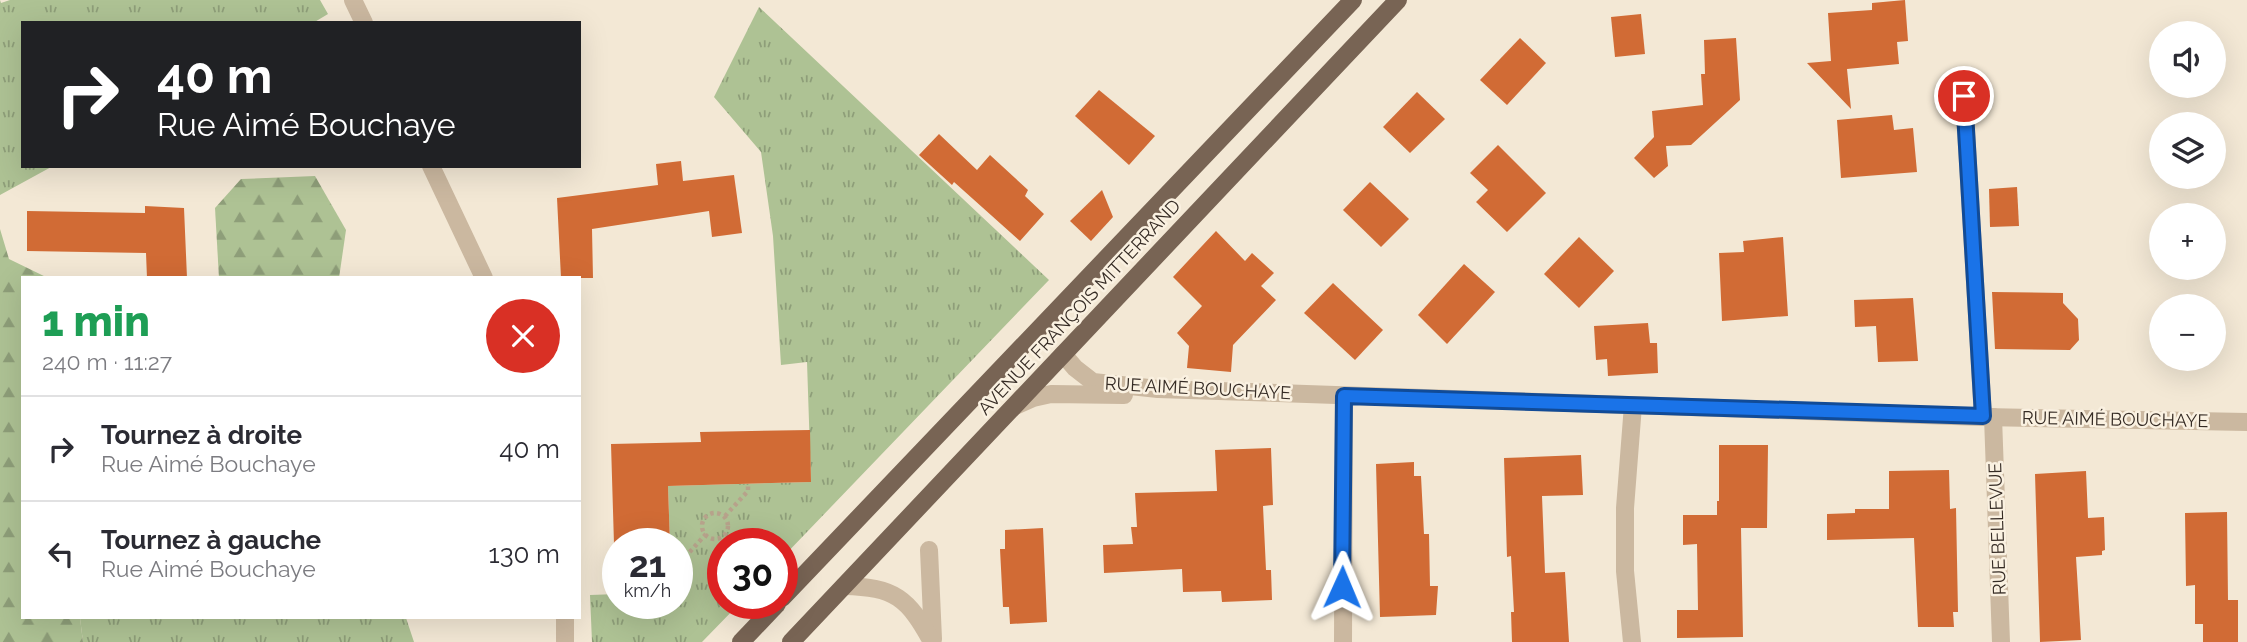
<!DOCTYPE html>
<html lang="fr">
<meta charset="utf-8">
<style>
:root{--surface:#fff;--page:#f2f2f3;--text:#2b2b33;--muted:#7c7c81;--line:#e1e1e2}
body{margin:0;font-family:Raleway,sans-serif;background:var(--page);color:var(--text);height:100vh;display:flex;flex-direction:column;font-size:26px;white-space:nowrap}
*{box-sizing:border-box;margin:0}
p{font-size:23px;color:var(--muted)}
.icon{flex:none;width:38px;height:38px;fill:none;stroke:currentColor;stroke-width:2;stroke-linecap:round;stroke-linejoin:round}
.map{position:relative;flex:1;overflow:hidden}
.sheet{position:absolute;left:21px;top:276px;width:560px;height:343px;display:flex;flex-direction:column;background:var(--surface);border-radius:0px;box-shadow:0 7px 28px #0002}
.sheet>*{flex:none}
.guide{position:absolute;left:21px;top:21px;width:560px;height:147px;border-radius:0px;box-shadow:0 7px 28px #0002;background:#202124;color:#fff;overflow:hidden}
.fabs{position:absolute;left:2149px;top:21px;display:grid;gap:14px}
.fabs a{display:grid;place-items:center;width:77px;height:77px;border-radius:50%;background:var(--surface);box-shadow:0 7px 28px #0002;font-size:35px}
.speed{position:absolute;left:602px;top:528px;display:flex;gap:14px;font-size:35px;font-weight:700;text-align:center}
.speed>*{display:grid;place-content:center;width:91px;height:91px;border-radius:50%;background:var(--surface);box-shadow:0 7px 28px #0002;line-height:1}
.speed small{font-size:18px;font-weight:400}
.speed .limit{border:10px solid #d22;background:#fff;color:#111}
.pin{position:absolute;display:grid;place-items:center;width:60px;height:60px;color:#fff;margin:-30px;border:4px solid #fff;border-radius:50%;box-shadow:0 2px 7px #0007}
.me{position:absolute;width:77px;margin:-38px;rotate:1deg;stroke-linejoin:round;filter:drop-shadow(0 0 5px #0008)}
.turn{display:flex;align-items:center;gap:24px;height:147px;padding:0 21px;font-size:32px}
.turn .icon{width:91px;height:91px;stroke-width:2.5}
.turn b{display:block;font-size:49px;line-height:60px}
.round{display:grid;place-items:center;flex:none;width:74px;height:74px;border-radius:37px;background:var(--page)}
.head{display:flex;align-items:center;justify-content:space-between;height:119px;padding:0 21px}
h1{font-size:42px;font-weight:800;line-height:52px;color:#1e9e55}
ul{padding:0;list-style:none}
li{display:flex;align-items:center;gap:21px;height:105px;padding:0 21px;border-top:2px solid var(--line)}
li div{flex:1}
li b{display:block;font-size:26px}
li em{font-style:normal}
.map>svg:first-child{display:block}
.grass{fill:url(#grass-tufts)}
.forest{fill:url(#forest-firs)}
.building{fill:#d16b35}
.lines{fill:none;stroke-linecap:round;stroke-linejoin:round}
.path{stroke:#b7a28b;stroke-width:4.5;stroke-dasharray:3.5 3.5;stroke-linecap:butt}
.minor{stroke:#cbb8a0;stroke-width:18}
.major{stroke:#786454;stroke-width:18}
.route-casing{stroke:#114b97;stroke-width:18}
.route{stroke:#1a73e8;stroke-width:12}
.labels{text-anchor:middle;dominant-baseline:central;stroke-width:5;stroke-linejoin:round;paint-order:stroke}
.street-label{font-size:18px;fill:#352b24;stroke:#faf1e1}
</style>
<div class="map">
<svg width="2247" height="642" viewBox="0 0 2247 642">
<defs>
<pattern id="grass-tufts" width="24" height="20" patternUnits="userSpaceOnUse" patternTransform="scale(1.75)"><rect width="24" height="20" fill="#aec294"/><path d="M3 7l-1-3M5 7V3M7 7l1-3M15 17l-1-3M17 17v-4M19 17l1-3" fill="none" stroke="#8e9e79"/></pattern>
<pattern id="forest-firs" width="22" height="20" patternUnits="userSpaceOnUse" patternTransform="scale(1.75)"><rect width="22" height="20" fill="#aec294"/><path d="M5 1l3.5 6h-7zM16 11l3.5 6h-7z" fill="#8e9e79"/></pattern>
</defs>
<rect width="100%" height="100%" fill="#f3e8d5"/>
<!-- grass -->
<g class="grass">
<polygon points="0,0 1,3 10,0 320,0 328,14 313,23 23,23 23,166 53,166 0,195"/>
<polygon points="759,7 1049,280 782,558 782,544 723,544 723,604 739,604 702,642 592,642 590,595 618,594 618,604 677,604 677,544 670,544 668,486 811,482 807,362 781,365 773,236 761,152 714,97"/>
<polygon points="80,618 406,618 414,642 83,642"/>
</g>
<!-- forest -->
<g class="forest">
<polygon points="315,176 346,230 339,278 219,278 215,208 241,179"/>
<polygon points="0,229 9,259 48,278 23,278 23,618 80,618 83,642 0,642"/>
</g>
<!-- building -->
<g class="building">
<polygon points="1905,0 1908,41 1897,42 1899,64 1847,69 1851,109 1807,63 1831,61 1828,13 1872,10 1872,3"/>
<polygon points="1641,14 1645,54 1615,57 1611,17"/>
<polygon points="1520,38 1546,63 1507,105 1480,80"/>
<polygon points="1736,38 1740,100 1691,145 1666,146 1668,166 1654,178 1634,158 1654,137 1652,111 1703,105 1701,74 1705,74 1704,40"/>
<polygon points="1099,90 1155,136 1129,165 1075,116"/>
<polygon points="1417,92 1445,119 1410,153 1383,127"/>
<polygon points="1892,115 1894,130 1913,128 1917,172 1841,178 1837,120"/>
<polygon points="939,134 977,170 990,155 1028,190 1025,196 1044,214 1020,241 954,182 952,185 919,155"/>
<polygon points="1498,145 1546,193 1507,232 1476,202 1488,190 1470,173"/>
<polygon points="681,161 683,181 734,175 742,233 712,237 709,211 592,229 593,278 561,278 557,198 658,185 656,164"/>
<polygon points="1370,182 1409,219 1381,247 1343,210"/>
<polygon points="2017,187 2019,226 1990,227 1989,189"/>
<polygon points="1102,190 1113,217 1091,241 1070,221"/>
<polygon points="145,206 184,208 187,278 147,278 146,253 27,251 27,211 145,213"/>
<polygon points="1216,231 1245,261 1252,253 1274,273 1261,286 1276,300 1233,345 1231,372 1187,368 1189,346 1177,333 1202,306 1173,277"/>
<polygon points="1579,237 1614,271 1579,308 1544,274"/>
<polygon points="1783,237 1788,316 1722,321 1719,253 1744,252 1743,241"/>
<polygon points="1464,264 1495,292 1447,344 1418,315"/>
<polygon points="1333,283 1383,330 1355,360 1304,313"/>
<polygon points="1992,292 2063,293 2063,303 2078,319 2079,340 2070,350 1995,349"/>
<polygon points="1913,298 1918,361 1878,362 1876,326 1855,327 1854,300"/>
<polygon points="1648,323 1650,343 1657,343 1658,373 1608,376 1607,359 1596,360 1594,326"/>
<polygon points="810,430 811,482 668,486 670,544 614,544 611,444 701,442 700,432"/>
<polygon points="1719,445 1768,445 1767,528 1741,528 1743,637 1677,638 1677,610 1698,610 1697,544 1683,545 1683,515 1717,515 1717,501 1719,501"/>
<polygon points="1271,448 1273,505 1263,506 1266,570 1271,570 1272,600 1222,602 1221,591 1183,592 1182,569 1104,573 1103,545 1133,544 1131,527 1137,527 1135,493 1217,491 1215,450"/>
<polygon points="1581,455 1583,495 1542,496 1545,573 1565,572 1569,642 1512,642 1511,612 1514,612 1511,556 1507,557 1504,458"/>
<polygon points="1414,462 1414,476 1421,476 1424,534 1429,534 1430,586 1438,586 1436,615 1380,617 1376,464"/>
<polygon points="1949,470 1950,509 1956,508 1958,612 1953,612 1954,627 1918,627 1914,538 1827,540 1827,514 1855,513 1855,509 1889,509 1889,471"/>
<polygon points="2086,471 2088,518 2104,517 2105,550 2102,551 2102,555 2076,557 2081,640 2040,642 2035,474"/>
<polygon points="2227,512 2228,600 2238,600 2238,642 2203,642 2203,624 2195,624 2195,585 2186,586 2185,513"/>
<polygon points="1043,528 1047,622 1010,624 1009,607 1003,607 1000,549 1005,549 1005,530"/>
</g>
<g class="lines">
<!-- path -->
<g class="path">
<circle cx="715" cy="526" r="13"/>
<polyline points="725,516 748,491 748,483"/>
<polyline points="677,555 687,555 706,534"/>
</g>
<!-- minor -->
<g class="minor">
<polyline points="353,0 364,23"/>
<polyline points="1964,96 1983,417"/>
<polyline points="431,166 484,278"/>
<polyline points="1063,354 1075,368 1093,382 1158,389 1983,417 2247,422"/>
<polyline points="1015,406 1033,398 1051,394 1124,395"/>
<polyline points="1993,417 2001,642"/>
<polyline points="929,550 933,639"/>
<path d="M844 586C895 587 908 598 932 642"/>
<polyline points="565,642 565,618"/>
<polyline points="1343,642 1344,396"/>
<polyline points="1632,642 1625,571 1625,508 1633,405"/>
</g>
<!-- major -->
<g class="major">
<polyline points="782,598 1353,0"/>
<polyline points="741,642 777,604"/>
<polyline points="791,642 1398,0"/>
</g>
</g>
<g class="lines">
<defs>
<polyline id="route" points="1342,587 1344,396 1983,416 1964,96"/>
</defs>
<!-- route casing -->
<use href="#route" class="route-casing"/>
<!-- route -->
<use href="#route" class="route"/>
</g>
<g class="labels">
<!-- street labels -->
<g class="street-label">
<text transform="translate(1079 307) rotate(-47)">AVENUE FRANÇOIS MITTERRAND</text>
<text transform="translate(1198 388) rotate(3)">RUE AIMÉ BOUCHAYE</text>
<text transform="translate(2115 419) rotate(1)">RUE AIMÉ BOUCHAYE</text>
<text transform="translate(1997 529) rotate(-92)">RUE BELLEVUE</text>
</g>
</g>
</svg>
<div class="fabs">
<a><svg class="icon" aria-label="sound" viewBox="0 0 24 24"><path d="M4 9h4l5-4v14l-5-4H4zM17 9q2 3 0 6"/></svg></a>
<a><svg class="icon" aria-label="layers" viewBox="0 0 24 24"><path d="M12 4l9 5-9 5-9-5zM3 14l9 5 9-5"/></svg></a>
<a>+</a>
<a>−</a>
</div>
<div class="speed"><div>21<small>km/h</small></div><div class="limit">30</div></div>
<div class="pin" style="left:1964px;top:96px;background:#d93025"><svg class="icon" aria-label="arrive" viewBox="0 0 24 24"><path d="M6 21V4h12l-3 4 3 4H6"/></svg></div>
<svg class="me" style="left:1342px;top:587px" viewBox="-20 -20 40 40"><path d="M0-17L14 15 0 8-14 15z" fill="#1a73e8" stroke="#fff" stroke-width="4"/></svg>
<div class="guide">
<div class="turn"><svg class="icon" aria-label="right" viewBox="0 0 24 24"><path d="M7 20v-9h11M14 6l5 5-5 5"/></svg><div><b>40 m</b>Rue Aimé Bouchaye</div></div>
</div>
<section class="sheet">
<div class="head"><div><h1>1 min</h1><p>240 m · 11:27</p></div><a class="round" style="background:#d93025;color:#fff"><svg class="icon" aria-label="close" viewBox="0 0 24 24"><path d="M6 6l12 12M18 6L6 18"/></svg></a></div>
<ul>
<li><svg class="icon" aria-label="right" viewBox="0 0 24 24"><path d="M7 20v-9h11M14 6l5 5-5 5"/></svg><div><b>Tournez à droite</b><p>Rue Aimé Bouchaye</p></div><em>40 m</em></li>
<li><svg class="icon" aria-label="left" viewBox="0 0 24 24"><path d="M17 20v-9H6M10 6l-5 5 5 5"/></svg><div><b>Tournez à gauche</b><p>Rue Aimé Bouchaye</p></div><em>130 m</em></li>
</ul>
</section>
</div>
